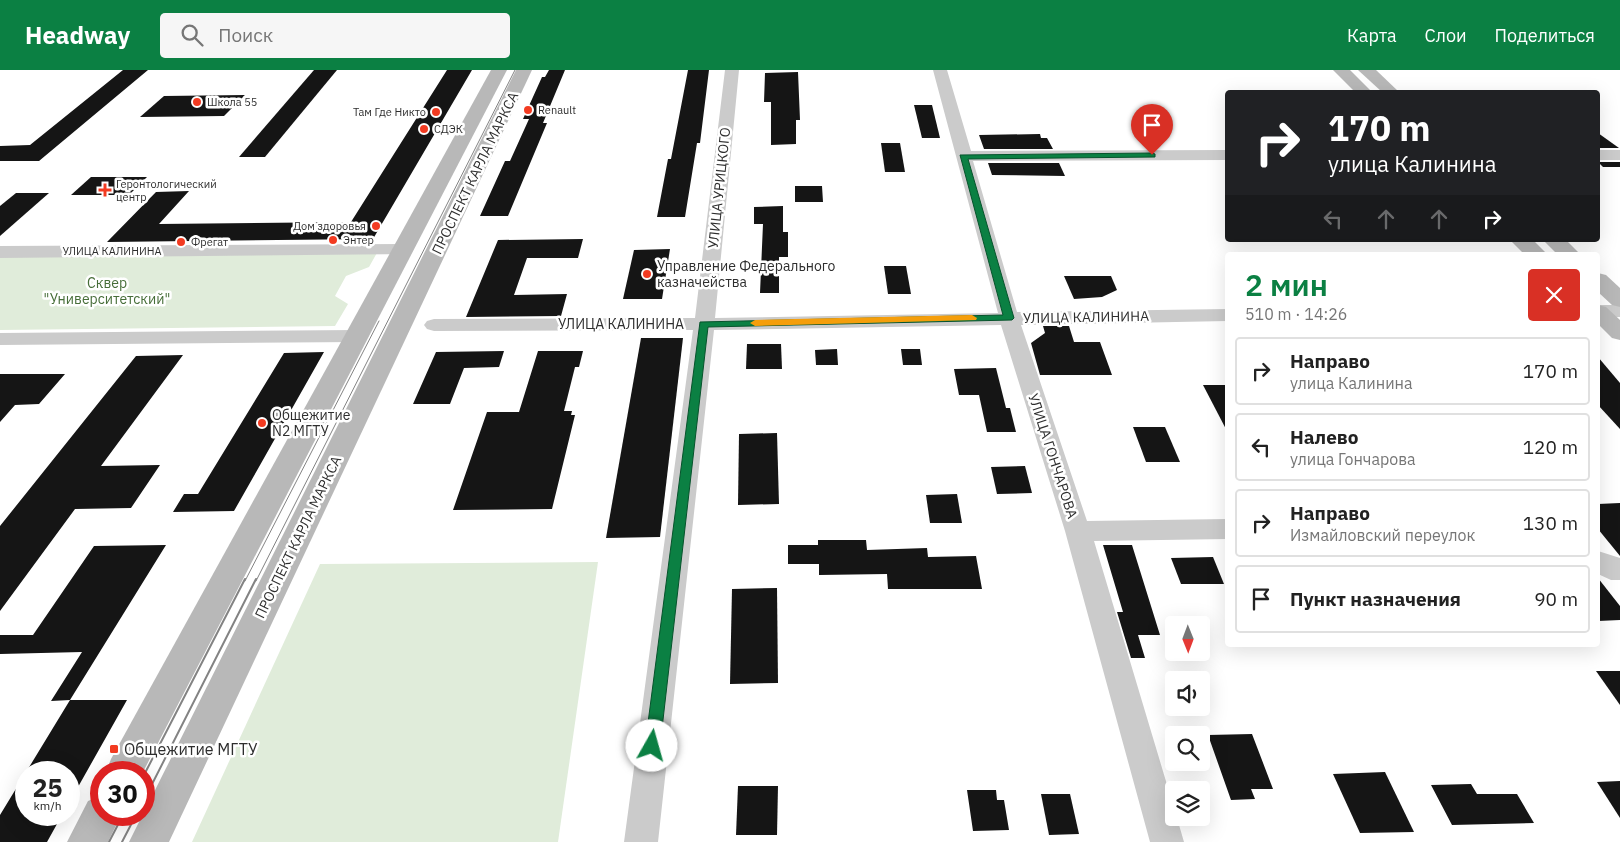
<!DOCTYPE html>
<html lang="ru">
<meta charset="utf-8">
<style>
:root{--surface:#fff;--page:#f6f6f6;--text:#222;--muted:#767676;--line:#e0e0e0;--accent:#0b8043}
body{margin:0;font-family:"IBM Plex Sans",sans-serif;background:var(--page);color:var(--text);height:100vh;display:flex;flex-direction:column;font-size:19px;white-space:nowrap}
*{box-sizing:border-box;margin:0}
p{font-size:16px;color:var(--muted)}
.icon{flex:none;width:28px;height:28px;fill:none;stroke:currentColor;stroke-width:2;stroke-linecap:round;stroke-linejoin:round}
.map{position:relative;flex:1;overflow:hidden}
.sheet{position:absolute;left:1225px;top:182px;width:375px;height:395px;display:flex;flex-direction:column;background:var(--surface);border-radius:5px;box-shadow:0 5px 20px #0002}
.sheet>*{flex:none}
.top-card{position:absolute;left:1225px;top:20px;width:375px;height:152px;border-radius:5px;box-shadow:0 5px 20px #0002;background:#202124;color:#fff;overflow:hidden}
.needle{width:32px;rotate:179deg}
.fabs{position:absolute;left:1165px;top:546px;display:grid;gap:10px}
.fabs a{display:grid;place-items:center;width:45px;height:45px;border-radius:5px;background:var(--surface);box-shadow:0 5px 20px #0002;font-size:25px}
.speed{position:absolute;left:15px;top:691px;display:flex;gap:10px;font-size:25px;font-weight:700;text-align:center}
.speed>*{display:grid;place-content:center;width:65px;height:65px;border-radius:50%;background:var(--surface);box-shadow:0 5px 20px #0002;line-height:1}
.speed small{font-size:12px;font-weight:400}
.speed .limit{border:8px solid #d22;background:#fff;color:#111}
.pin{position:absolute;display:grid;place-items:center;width:42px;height:42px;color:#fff;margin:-51px -21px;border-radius:50% 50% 50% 0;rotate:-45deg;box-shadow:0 0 5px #0007}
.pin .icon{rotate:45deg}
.me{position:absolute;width:55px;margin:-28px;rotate:7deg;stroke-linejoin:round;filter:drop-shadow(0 0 4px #0008)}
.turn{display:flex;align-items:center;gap:18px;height:105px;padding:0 20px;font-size:22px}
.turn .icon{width:65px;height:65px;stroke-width:2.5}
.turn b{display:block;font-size:35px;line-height:42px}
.lanes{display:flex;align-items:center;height:48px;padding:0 20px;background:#0003;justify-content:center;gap:25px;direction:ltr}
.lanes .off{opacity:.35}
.round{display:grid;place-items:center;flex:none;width:52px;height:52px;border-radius:5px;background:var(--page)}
.summary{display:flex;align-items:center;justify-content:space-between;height:85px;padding:0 20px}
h1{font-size:30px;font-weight:600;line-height:38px;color:var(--accent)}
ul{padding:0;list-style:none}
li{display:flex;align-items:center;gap:15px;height:68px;margin:0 10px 8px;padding:0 10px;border:2px solid var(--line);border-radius:5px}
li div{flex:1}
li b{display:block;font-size:19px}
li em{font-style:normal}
header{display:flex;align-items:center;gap:30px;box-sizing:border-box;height:70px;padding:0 25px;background:var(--accent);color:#fff}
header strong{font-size:24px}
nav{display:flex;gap:28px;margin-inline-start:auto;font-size:18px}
.search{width:350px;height:45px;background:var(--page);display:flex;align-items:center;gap:12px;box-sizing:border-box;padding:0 18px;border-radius:5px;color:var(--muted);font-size:19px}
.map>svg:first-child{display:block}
.green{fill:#e0ecda}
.building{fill:#151515}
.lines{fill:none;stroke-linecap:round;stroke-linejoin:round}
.street{fill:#cbcbcb;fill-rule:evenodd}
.secondary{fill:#b8b8b8;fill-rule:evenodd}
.tram-far1{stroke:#838383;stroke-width:1}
.tram{stroke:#838383;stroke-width:2}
.route{fill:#0b8043;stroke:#07532c}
.slow{fill:#f59e0b}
.poi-dot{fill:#f33b21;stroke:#fff;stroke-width:2}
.labels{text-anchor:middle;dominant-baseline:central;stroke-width:5;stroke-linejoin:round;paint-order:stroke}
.far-poi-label{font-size:11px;fill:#2e2e2e;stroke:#fff;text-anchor:start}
.far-street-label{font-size:11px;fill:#2e2e2e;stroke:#fff}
.street-label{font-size:14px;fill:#2e2e2e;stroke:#fff}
.poi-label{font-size:14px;fill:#2e2e2e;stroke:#fff;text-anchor:start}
.park-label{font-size:14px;fill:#466d38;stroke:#fff}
.near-poi-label{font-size:16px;fill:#2e2e2e;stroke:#fff;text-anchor:start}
</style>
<header>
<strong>Headway</strong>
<div class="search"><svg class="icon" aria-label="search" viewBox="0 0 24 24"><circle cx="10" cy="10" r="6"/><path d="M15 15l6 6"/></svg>Поиск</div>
<nav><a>Карта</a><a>Слои</a><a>Поделиться</a></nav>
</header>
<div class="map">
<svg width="1620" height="772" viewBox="0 0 1620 772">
<rect width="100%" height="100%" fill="#fff"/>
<!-- green -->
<g class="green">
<polygon points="378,181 369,197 346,206 335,226 348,234 335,256 0,260 0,185"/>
<polygon points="598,492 558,772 192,772 320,494"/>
</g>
<!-- building -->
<g class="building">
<polygon points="123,0 148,0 39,91 0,91 0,76 30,75"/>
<polygon points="314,0 337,0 265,87 239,87"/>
<polygon points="447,0 472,0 373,169 107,172 156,122 189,121 159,154 351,152"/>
<polygon points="549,0 565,0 543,53 547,53 508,146 480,146 505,91 510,91 529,49 523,49 542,7 545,7"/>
<polygon points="688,0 709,0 700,73 697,73 685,147 657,147 668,89 671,89"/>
<polygon points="798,2 800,50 796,50 796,74 771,75 771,32 764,32 765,3"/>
<polygon points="245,25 224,46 140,47 164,26"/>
<polygon points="914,35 932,35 940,68 922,68"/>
<polygon points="1598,63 1619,78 1598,78"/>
<polygon points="1040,64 1041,68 1047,68 1053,79 984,79 979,65"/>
<polygon points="881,73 900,73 905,102 885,102"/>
<polygon points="1598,92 1620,92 1620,97 1603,97"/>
<polygon points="988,93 1059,93 1065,106 992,105"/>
<polygon points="91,107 147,107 129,125 71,125"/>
<polygon points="795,116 822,116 823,132 795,132"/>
<polygon points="16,123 49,123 0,166 0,136"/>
<polygon points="783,136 783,162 788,162 788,187 779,187 779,223 760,223 763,154 754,154 754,137"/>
<polygon points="583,169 578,188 527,188 514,225 567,224 561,246 466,247 498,170"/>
<polygon points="670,179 662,229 623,229 634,180"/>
<polygon points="884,196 906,196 911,224 888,224"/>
<polygon points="1064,206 1111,206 1117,220 1102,227 1074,229"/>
<polygon points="1043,256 1069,256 1074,272 1100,272 1112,305 1040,305 1031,273 1045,263"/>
<polygon points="641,268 683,268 660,467 606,468"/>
<polygon points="747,274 781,274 782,299 746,299"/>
<polygon points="837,279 838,295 816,295 815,280"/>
<polygon points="901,279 920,279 922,295 903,295"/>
<polygon points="504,281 499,297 464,298 450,334 413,334 436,282"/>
<polygon points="538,281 583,281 579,297 575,297 564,341 572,341 571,345 575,345 552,439 453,440 487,342 519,342"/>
<polygon points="324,282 234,441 173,442 184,424 198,424 284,283"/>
<polygon points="183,285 101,396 160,395 131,438 75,439 0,541 0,456 136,286"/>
<polygon points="1598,287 1620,313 1620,359 1598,335"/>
<polygon points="996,298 1006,338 1010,338 1016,362 987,362 979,325 959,325 954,299"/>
<polygon points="0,304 65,304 39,334 15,335 0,352"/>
<polygon points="1203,315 1228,315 1228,363"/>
<polygon points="1133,357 1165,357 1180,392 1146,392"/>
<polygon points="777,363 779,434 738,435 739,364"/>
<polygon points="1025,396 1032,423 997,424 991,397"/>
<polygon points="957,424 962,453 930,453 926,425"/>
<polygon points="1620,433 1620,486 1598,459 1598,434"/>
<polygon points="818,470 866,470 867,480 927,478 928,487 976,486 982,519 888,519 887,504 819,505 819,494 788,494 788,475 818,475"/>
<polygon points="166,475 70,630 51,631 82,582 0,584 0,565 33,565 94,476"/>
<polygon points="1103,475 1132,475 1160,565 1138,565 1145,588 1131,588 1117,542 1123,542"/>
<polygon points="1213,487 1224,514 1181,514 1171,488"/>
<polygon points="1598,508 1620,536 1620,550 1598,551"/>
<polygon points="777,518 778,613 730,614 732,519"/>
<polygon points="1596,601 1620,601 1620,635"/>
<polygon points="70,630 127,630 69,733 69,702 26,702 26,745 62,745 47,772 0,772 0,745"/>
<polygon points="1252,664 1273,719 1251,719 1255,729 1231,730 1208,665"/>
<polygon points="1385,702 1414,762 1360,763 1333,704"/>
<polygon points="1620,711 1620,748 1597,712"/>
<polygon points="1471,714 1477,724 1517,724 1534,753 1452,755 1431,715"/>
<polygon points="738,716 778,716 777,765 736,765"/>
<polygon points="967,720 996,720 997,730 1004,730 1009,760 973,761"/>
<polygon points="1041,724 1070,724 1079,764 1049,765"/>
</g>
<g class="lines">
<!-- street -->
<g class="street">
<polygon points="725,0 739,0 715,248 998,243 933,0 947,0 971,81 1228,80 1228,90 973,91 1017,242 1228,239 1228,251 1021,255 1087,451 1228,449 1228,469 1094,471 1174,738 1174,748 1177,748 1184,772 1150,772 1065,461 1001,255 714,260 658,772 624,772 693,260 434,261 427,259 424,255 427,251 434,249 695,248"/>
<rect x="1598" y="80" width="22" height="10"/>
<polygon points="404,174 411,176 413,180 411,184 0,188 0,176"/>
<rect x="1598" y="235" width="22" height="12"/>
<polygon points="358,260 365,261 368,266 365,271 358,272 0,275 0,263"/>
<polygon points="1598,481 1620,488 1620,510 1611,510 1598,504"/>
</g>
<!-- secondary -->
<g class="secondary">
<polygon points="491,0 507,0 143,702 106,702 111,689"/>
<polygon points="516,0 532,0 169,772 129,772"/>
<polygon points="1333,0 1350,0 1372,22 1355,22"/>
<polygon points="1358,0 1376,0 1399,22 1382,22"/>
<polygon points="1510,170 1533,170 1548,185 1525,185"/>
<polygon points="1543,170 1566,170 1581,185 1558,185"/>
<polygon points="1598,203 1606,205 1620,218 1620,237 1612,235 1598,222"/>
<polygon points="1598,235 1606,237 1620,250 1620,270 1612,268 1598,254"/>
<polygon points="101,726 101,745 121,745 108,772 67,772 88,731"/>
</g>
<!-- tram-far1 -->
<g class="tram-far1">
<polyline points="245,511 379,251"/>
<polyline points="256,511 515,0"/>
</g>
<!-- tram -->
<g class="tram">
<polyline points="144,705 245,509"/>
<polyline points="144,730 256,509"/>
<polyline points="109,772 123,745"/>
<polyline points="122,772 136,745"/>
</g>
</g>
<!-- route -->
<polygon class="route" points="1152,83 1155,84 1155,87 968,89 1014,248 1012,250 708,257 660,676 658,681 652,683 647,681 645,676 700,252 1003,245 960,85"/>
<!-- slow -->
<polygon class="slow" points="972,245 977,248 976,250 755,256 750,253 755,250"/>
<!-- markers -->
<g class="poi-dot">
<circle cx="197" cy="32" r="5"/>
<circle cx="528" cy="40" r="5"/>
<circle cx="436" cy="42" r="5"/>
<circle cx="424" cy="59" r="5"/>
<path d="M102.5 112.5h5v5h5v5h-5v5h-5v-5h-5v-5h5z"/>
<circle cx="376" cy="156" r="5"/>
<circle cx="333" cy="170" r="5"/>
<circle cx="181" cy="172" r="5"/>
<circle cx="647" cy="204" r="5"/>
<circle cx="262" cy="353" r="5"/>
<rect x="109" y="674" width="10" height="10" rx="2.5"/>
</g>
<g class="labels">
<!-- far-poi labels -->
<g class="far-poi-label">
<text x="207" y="32">Школа 55</text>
<text x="538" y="40">Renault</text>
<text x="426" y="42" text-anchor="end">Там Где Никто</text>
<text x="434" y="59">СДЭК</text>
<text x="116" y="114">Геронтологический<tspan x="116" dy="13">центр</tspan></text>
<text x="366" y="156" text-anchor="end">Дом здоровья</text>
<text x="343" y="170">Энтер</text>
<text x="191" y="172">Фрегат</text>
</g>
<!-- far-street labels -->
<g class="far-street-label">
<text x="112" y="181">УЛИЦА КАЛИНИНА</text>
</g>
<!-- street labels -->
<g class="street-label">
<text transform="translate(475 103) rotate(-64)">ПРОСПЕКТ КАРЛА МАРКСА</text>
<text transform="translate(719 118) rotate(-84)">УЛИЦА УРИЦКОГО</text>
<text transform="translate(1086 247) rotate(-1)">УЛИЦА КАЛИНИНА</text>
<text x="621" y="254">УЛИЦА КАЛИНИНА</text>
<text transform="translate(1053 386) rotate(72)">УЛИЦА ГОНЧАРОВА</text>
<text transform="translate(298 467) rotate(-64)">ПРОСПЕКТ КАРЛА МАРКСА</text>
</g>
<!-- poi labels -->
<g class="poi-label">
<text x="657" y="196">Управление Федерального<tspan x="657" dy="16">казначейства</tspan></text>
<text x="272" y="345">Общежитие<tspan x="272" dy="16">N2 МГТУ</tspan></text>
</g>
<!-- park labels -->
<g class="park-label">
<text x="107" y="213">Сквер<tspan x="107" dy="16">"Университетский"</tspan></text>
</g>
<!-- near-poi labels -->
<g class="near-poi-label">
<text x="124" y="679">Общежитие МГТУ</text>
</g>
</g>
</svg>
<div class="fabs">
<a><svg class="needle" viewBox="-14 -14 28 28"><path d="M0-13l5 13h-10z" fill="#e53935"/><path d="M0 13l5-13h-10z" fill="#767676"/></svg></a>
<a><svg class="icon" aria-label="sound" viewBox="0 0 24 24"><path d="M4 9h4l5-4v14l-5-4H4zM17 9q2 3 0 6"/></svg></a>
<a><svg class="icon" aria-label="search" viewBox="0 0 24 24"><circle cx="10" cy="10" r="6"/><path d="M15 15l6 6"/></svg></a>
<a><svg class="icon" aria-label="layers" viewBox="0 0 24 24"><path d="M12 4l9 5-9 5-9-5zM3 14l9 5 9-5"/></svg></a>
</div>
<div class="speed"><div>25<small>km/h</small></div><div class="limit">30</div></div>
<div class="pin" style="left:1152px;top:85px;background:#d93025"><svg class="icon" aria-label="arrive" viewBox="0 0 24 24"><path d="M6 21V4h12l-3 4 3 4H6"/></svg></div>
<svg class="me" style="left:652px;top:676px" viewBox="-20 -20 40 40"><circle r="19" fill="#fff"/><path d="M0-13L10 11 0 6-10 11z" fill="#0b8043"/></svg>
<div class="top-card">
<div class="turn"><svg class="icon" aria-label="right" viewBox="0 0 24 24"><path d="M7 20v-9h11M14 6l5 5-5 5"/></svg><div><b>170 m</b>улица Калинина</div></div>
<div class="lanes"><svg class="icon off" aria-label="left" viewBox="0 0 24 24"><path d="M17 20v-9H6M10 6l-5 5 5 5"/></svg><svg class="icon off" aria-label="ahead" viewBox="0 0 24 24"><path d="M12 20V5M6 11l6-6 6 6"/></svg><svg class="icon off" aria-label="ahead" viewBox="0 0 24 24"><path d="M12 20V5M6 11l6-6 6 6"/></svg><svg class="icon" aria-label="right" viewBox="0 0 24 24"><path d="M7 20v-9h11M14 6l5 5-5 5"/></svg></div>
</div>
<section class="sheet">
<div class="summary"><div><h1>2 мин</h1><p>510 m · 14:26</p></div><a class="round" style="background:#d93025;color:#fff"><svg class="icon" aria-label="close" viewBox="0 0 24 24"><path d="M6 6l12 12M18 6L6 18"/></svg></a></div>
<ul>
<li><svg class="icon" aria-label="right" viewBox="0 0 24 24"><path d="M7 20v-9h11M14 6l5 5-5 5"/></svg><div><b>Направо</b><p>улица Калинина</p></div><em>170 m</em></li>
<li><svg class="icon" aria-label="left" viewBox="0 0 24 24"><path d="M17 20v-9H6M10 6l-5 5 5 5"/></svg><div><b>Налево</b><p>улица Гончарова</p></div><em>120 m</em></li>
<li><svg class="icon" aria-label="right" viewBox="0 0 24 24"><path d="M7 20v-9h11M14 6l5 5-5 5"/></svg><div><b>Направо</b><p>Измайловский переулок</p></div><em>130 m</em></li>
<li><svg class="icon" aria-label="arrive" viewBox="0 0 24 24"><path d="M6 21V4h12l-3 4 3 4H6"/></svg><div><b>Пункт назначения</b></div><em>90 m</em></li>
</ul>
</section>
</div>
